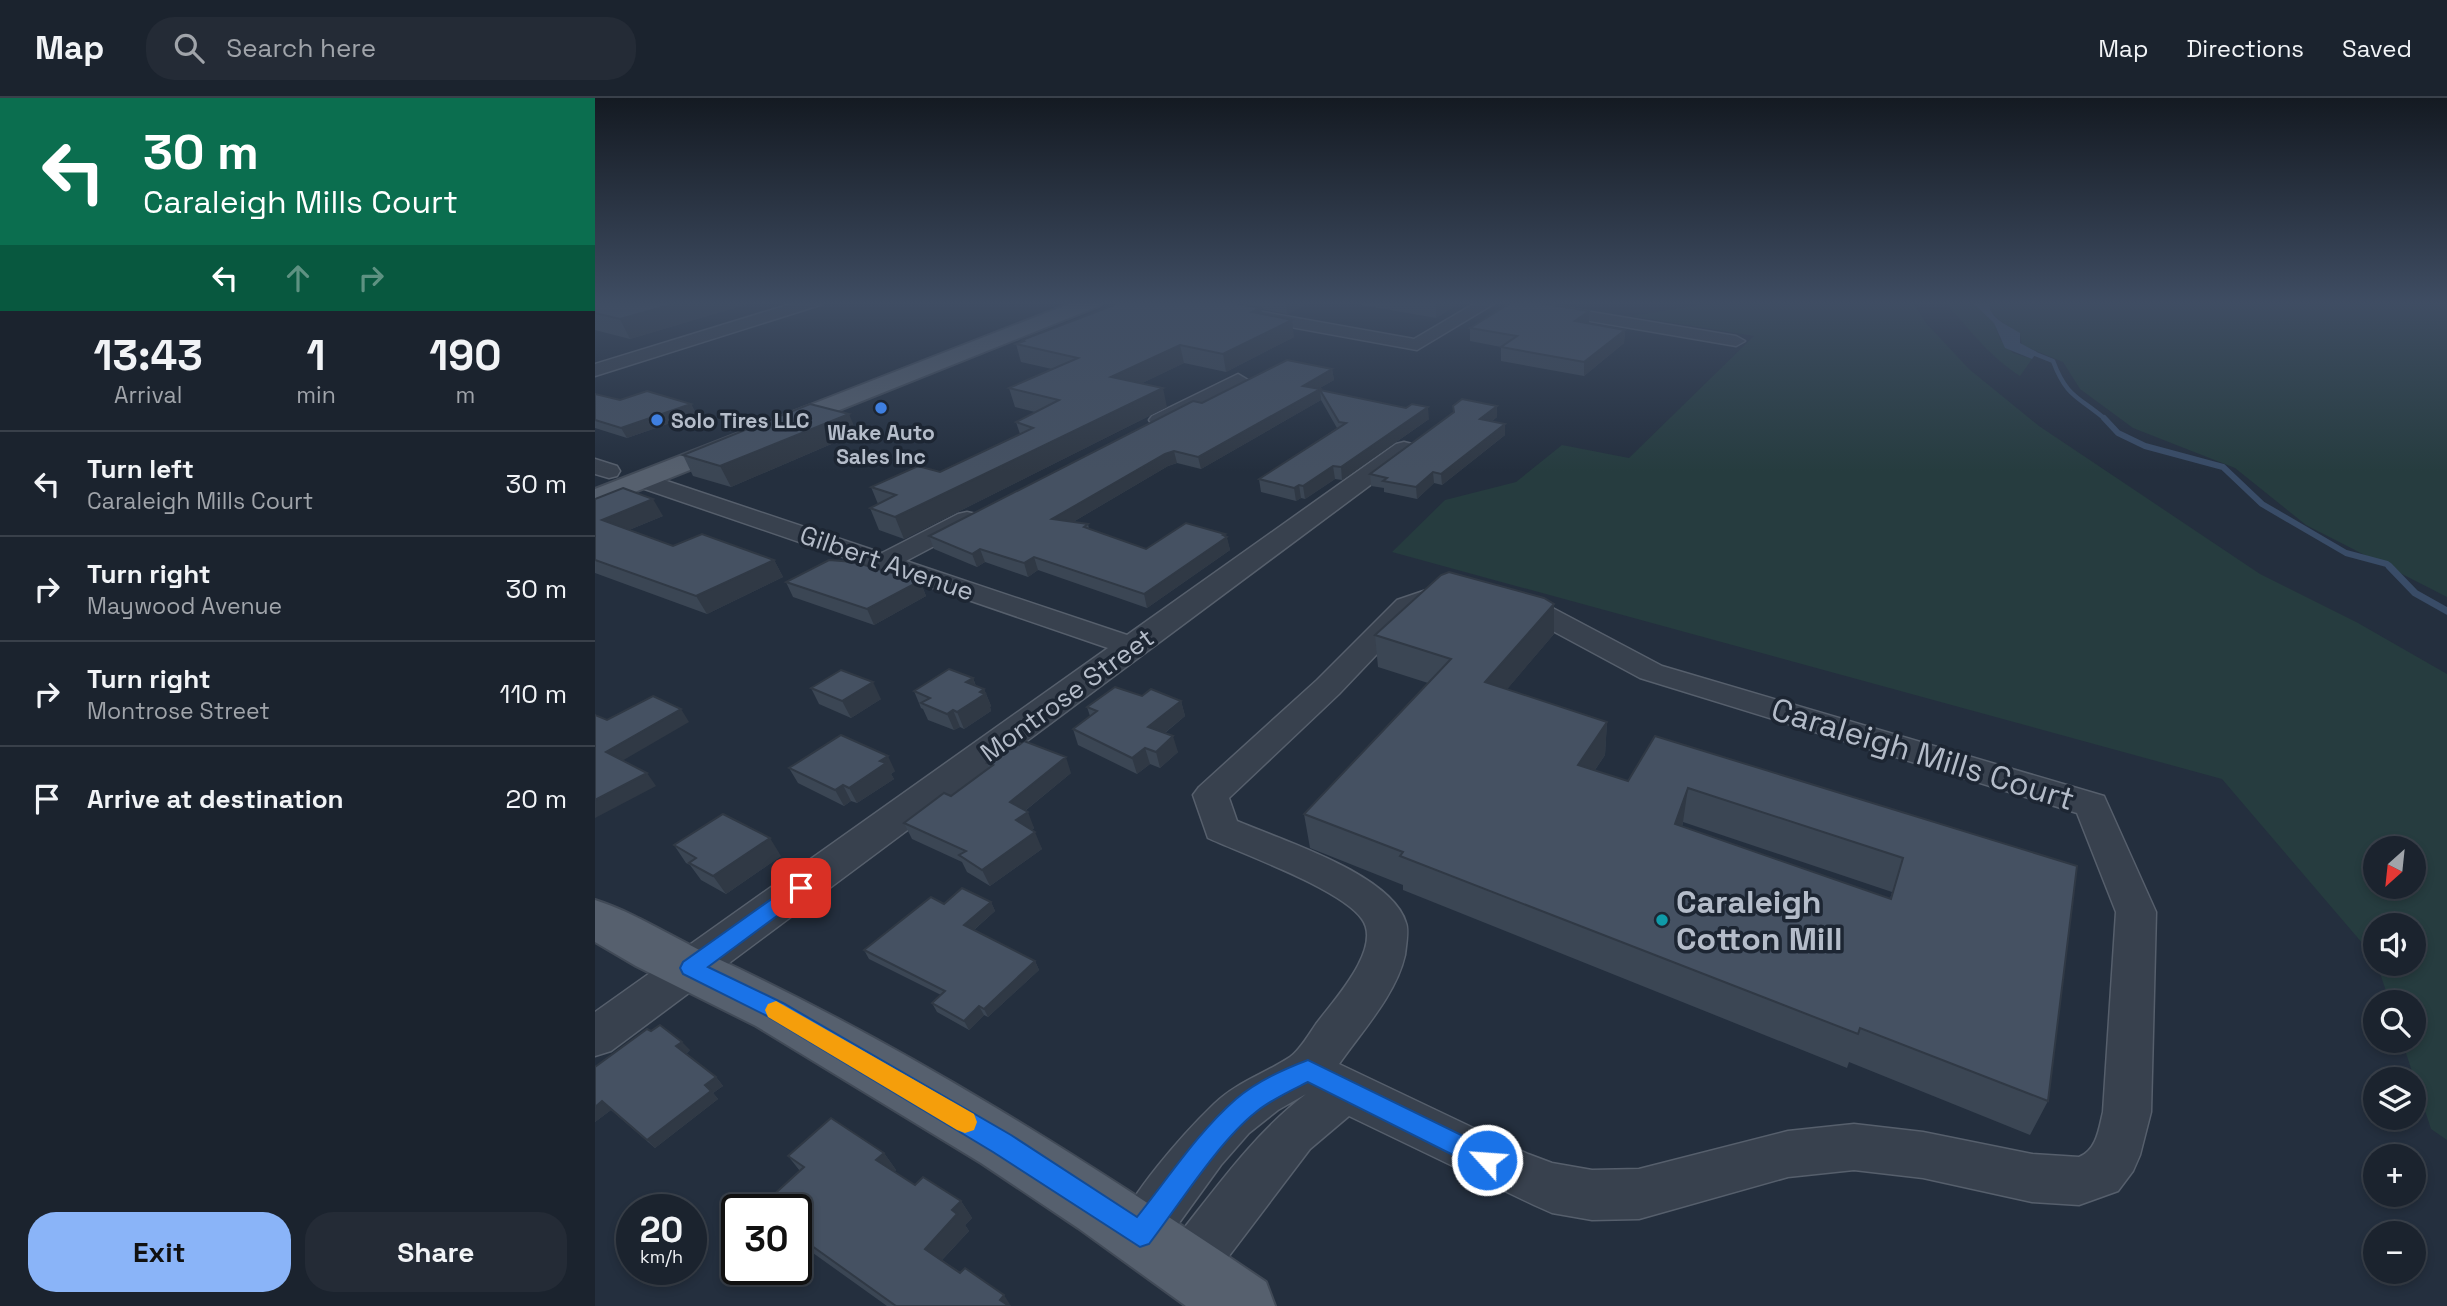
<!DOCTYPE html>
<meta charset="utf-8">
<style>
:root{--surface:#1b232e;--page:#242b36;--text:#f1f3f6;--muted:#a0a4aa;--line:#39404a;--accent:#8ab4f8}
body{margin:0;font-family:"Space Grotesk",sans-serif;background:var(--page);color:var(--text);height:100vh;display:flex;flex-direction:column;font-size:26px;white-space:nowrap}
*{box-sizing:border-box;margin:0}
p{font-size:23px;color:var(--muted)}
.icon{flex:none;width:38px;height:38px;fill:none;stroke:currentColor;stroke-width:2;stroke-linecap:round;stroke-linejoin:round}
.map{position:relative;flex:1;overflow:hidden}
.side{display:flex;flex-direction:column;background:var(--surface);width:595px}
.side>*{flex:none}
.banner{background:#0b6e4f;color:#fff;overflow:hidden}
.needle{width:46px;rotate:207deg}
.controls{position:absolute;left:1768px;top:738px;display:grid;gap:14px}
.controls a{display:grid;place-items:center;width:63px;height:63px;border-radius:50%;background:var(--surface);box-shadow:0 4px 10px #0003,0 0 0 2px var(--line);font-size:35px}
.speed{position:absolute;left:21px;top:1096px;display:flex;gap:14px;font-size:35px;font-weight:700;text-align:center}
.speed>*{display:grid;place-content:center;width:91px;height:91px;border-radius:50%;background:var(--surface);box-shadow:0 4px 10px #0003,0 0 0 2px var(--line);line-height:1}
.speed small{font-size:18px;font-weight:400}
.speed .limit{border:4px solid #111;border-radius:10px;background:#fff;color:#111}
.pin{position:absolute;display:grid;place-items:center;width:60px;height:60px;color:#fff;margin:-30px;border-radius:14px;box-shadow:0 4px 10px #0006}
.me{position:absolute;width:77px;margin:-38px;rotate:296deg;stroke-linejoin:round;filter:drop-shadow(0 0 5px #0008)}
.turn{display:flex;align-items:center;gap:24px;height:147px;padding:0 28px;font-size:32px}
.turn .icon{width:91px;height:91px;stroke-width:2.5}
.turn b{display:block;font-size:49px;line-height:60px}
.lanes{display:flex;align-items:center;height:66px;padding:0 28px;background:#0003;justify-content:center;gap:35px;direction:ltr}
.lanes .off{opacity:.35}
.eta{display:flex;justify-content:space-evenly;align-items:center;height:119px;text-align:center}
.eta b{font-size:42px;font-weight:700;line-height:49px}
.primary-button{display:flex;gap:14px;margin-top:auto;padding:14px 28px}
.primary-button a{flex:1;height:80px;border-radius:28px;background:var(--accent);color:#111;font-size:28px;font-weight:700;line-height:80px;text-align:center}
.primary-button a+a{background:var(--page);color:var(--text)}
ul{padding:0;list-style:none}
li{display:flex;align-items:center;gap:21px;height:105px;padding:0 28px;border-top:2px solid var(--line)}
li div{flex:1}
li b{display:block;font-size:26px}
li em{font-style:normal}
header{display:flex;align-items:center;gap:42px;box-sizing:border-box;height:98px;padding:0 35px;background:var(--surface);border-bottom:2px solid var(--line)}
header strong{font-size:33px}
nav{display:flex;gap:38px;margin-inline-start:auto;font-size:24px}
.search{width:490px;height:63px;background:var(--page);display:flex;align-items:center;gap:18px;box-sizing:border-box;padding:0 24px;border-radius:28px;color:var(--muted);font-size:26px}
main{display:flex;flex:1;min-height:0}
.map>svg:first-child{display:block}
.green{fill:#263c3f;fill-rule:evenodd}
.water{fill:#394c67}
.lines{fill:none;stroke-linecap:round;stroke-linejoin:round}
.stream-far2{stroke:#394c67;stroke-width:4.5}
.stream-far1{stroke:#394c67;stroke-width:6}
.stream{stroke:#394c67;stroke-width:7}
.minor-casing{stroke:#565f6c;stroke-width:3}
.major-casing{stroke:#414a57;stroke-width:4}
.minor{fill:#38414e;fill-rule:evenodd}
.major{fill:#56606e;fill-rule:evenodd}
.wall{fill:#3b4654;fill-rule:evenodd}
.shaded-wall{fill:#303945}
.building{fill:#455162;stroke:#303945;stroke-width:2;fill-rule:evenodd}
.route{fill:#1a73e8;stroke:#114b97;stroke-width:2}
.slow{fill:#f59e0b}
.shop-dot{fill:#3f7fe0;stroke:#1d2633;stroke-width:2.5}
.culture-dot{fill:#0f9aa8;stroke:#1d2633;stroke-width:2.5}
.labels{text-anchor:middle;dominant-baseline:central;stroke-width:7;stroke-linejoin:round;paint-order:stroke}
.far-poi-label{font-size:21px;font-weight:bold;fill:#b4bcc9;stroke:#1d2633;text-anchor:start}
.street-label{font-size:26px;fill:#b4bcc9;stroke:#1d2633}
.near-street-label{font-size:32px;fill:#b4bcc9;stroke:#1d2633}
.near-poi-label{font-size:32px;font-weight:bold;fill:#b4bcc9;stroke:#1d2633;text-anchor:start}
</style>
<header>
<strong>Map</strong>
<div class="search"><svg class="icon" aria-label="search" viewBox="0 0 24 24"><circle cx="10" cy="10" r="6"/><path d="M15 15l6 6"/></svg>Search here</div>
<nav><a>Map</a><a>Directions</a><a>Saved</a></nav>
</header>
<main>
<section class="side">
<div class="banner">
<div class="turn"><svg class="icon" aria-label="left" viewBox="0 0 24 24"><path d="M17 20v-9H6M10 6l-5 5 5 5"/></svg><div><b>30 m</b>Caraleigh Mills Court</div></div>
<div class="lanes"><svg class="icon" aria-label="left" viewBox="0 0 24 24"><path d="M17 20v-9H6M10 6l-5 5 5 5"/></svg><svg class="icon off" aria-label="ahead" viewBox="0 0 24 24"><path d="M12 20V5M6 11l6-6 6 6"/></svg><svg class="icon off" aria-label="right" viewBox="0 0 24 24"><path d="M7 20v-9h11M14 6l5 5-5 5"/></svg></div>
</div>
<div class="eta">
<div><b>13:43</b><p>Arrival</p></div>
<div><b>1</b><p>min</p></div>
<div><b>190</b><p>m</p></div>
</div>
<ul>
<li><svg class="icon" aria-label="left" viewBox="0 0 24 24"><path d="M17 20v-9H6M10 6l-5 5 5 5"/></svg><div><b>Turn left</b><p>Caraleigh Mills Court</p></div><em>30 m</em></li>
<li><svg class="icon" aria-label="right" viewBox="0 0 24 24"><path d="M7 20v-9h11M14 6l5 5-5 5"/></svg><div><b>Turn right</b><p>Maywood Avenue</p></div><em>30 m</em></li>
<li><svg class="icon" aria-label="right" viewBox="0 0 24 24"><path d="M7 20v-9h11M14 6l5 5-5 5"/></svg><div><b>Turn right</b><p>Montrose Street</p></div><em>110 m</em></li>
<li><svg class="icon" aria-label="arrive" viewBox="0 0 24 24"><path d="M6 21V4h12l-3 4 3 4H6"/></svg><div><b>Arrive at destination</b></div><em>20 m</em></li>
</ul>
<div class="primary-button"><a>Exit</a><a>Share</a></div>
</section>
<div class="map">
<svg width="1852" height="1208" viewBox="0 0 1852 1208">
<rect width="100%" height="100%" fill="#242f3e"/>
<!-- green -->
<g class="green">
<path d="M1123 204H1318L1331 225 1374 271 1444 328 1665 476 1763 525 1852 576V1042L1836 1031 1807 943H1818V905H1795L1782 866H1818V828H1780V860L1627 681 797 454 850 402 921 384 967 347 1034 360 1159 238 1037 218ZM1780 751H1818V789H1780Z"/>
<path d="M1350 204H1377L1399 225 1405 241 1418 255 1437 261 1425 278C1394 258 1375 232 1350 204Z"/>
<path d="M1394 204H1834L1852 208V499L1711 427 1640 370 1538 330 1485 291 1468 264 1427 247 1425 236C1414 227 1393 220 1394 204Z"/>
</g>
<!-- water -->
<path class="water" d="M1377 204H1394C1393 221 1414 227 1425 235V245L1442 254 1437 261 1410 250 1399 225Z"/>
<g class="lines">
<!-- stream-far2 -->
<path class="stream-far2" d="M1433 253 1458 263C1472 300 1483 298 1510 321"/>
<!-- stream-far1 -->
<polyline class="stream-far1" points="1509,320 1523,335 1550,348 1628,369 1667,406 1751,455 1792,466 1796,470"/>
<!-- stream -->
<polyline class="stream" points="1794,468 1820,495 1852,513"/>
<defs>
<g id="minor">
<polygon points="202,204 227,204 225,207 0,278 0,266"/>
<polygon points="882,204 902,204 822,252 657,222 649,217 657,212 819,241"/>
<polygon points="954,207 1141,238 1150,243 1141,248 948,215 946,212 948,209"/>
<polygon points="643,276 653,282 650,286 571,326 557,326 554,322 557,318"/>
<polygon points="809,344 817,346 820,351 817,356 16,953 0,958 0,914 513,550 38,387 35,382 38,377 54,377 287,455 363,416 372,414 381,416 384,421 381,426 311,463 532,537 801,346"/>
<polygon points="0,361 22,368 25,373 22,378 14,380 0,376"/>
<path d="M855 484 950 506 1067 568 1509 698 1561 814 1556 1014 1545 1057 1538 1073 1523 1093 1484 1107 1437 1104 1328 1080 1259 1072 1193 1079 1044 1121 997 1122 957 1115 939 1107 754 1018 715 1051 612 1187 593 1195 574 1187 566 1168 574 1149C617 1096 656 1038 711 996L683 1012 654 1035 626 1067 563 1154 545 1162 527 1154 519 1136C536 1095 586 1038 619 1006 642 984 669 976 695 959 705 952 714 936 721 926 738 903 788 850 767 821 746 791 650 757 613 740L598 697 604 689 722 582 802 502ZM857 501 930 518 1045 580 1482 715 1521 814 1508 1014C1504 1030 1502 1052 1484 1059L1437 1056 1328 1034 1259 1026 1193 1033 1044 1071 997 1072 957 1065 933 1056 744 966C767 933 801 897 810 857 811 848 814 832 811 825 797 776 686 742 642 723L634 700 744 596 822 514Z"/>
</g>
<g id="major">
<polygon points="479,204 507,204 504,208 0,410 0,391"/>
<path d="M0 802C41 815 80 841 119 859 313 949 494 1064 671 1184L680 1208H591L483 1130 386 1065 161 928 41 868 0 844Z"/>
</g>
</defs>
<!-- minor casing -->
<use href="#minor" class="minor-casing"/>
<!-- major casing -->
<use href="#major" class="major-casing"/>
<!-- minor -->
<use href="#minor" class="minor"/>
<!-- major -->
<use href="#major" class="major"/>
</g>
<!-- wall -->
<g class="wall">
<polygon points="0,204 159,204 35,241 0,232"/>
<polygon points="527,204 716,204 692,216 666,211 667,216 699,239 631,274 589,265 547,285 572,309 309,441 284,432 275,410 283,406 276,389 345,374 425,336 421,324 440,314 420,309 414,290 457,271 426,264 421,246 427,244 427,242"/>
<polygon points="750,204 866,204 841,220"/>
<polygon points="994,226 1030,232 1029,245 989,278 906,263 906,249 875,243 875,230"/>
<polygon points="737,271 739,282 723,291 725,292 834,321 747,382 740,381 710,401 706,400 701,403 666,394 664,381 742,330 726,302 606,371 582,365 573,368 478,424 493,426 494,431 551,451 631,438 635,452 552,510 443,472 433,479 390,464 382,469 339,451 334,438 607,305"/>
<polygon points="0,296 25,302 96,306 101,316 32,340 0,330"/>
<polygon points="858,308 902,319 897,323 910,337 847,387 839,385 822,401 789,394 789,390 776,388 775,376 858,315"/>
<polygon points="262,335 136,389 98,378 88,357"/>
<polygon points="0,401 68,418 34,432 78,448 179,462 188,479 112,516 0,475"/>
<polygon points="325,483 331,498 279,527 198,499 191,484"/>
<path d="M959 536 912 591 1012 624 1010 657 1000 672 1033 683 1060 638 1482 768 1453 1003 1435 1037 1254 964 1252 970 808 792V787L715 750 709 716 833 585 783 569 780 537ZM1088 724 1297 794 1295 801 1087 729Z"/>
<polygon points="378,580 381,588 389,591 396,608 395,609 396,613 369,631 365,629 359,632 333,622 328,611 326,610 319,593"/>
<polygon points="216,590 286,601 256,620 224,606"/>
<polygon points="547,598 586,603 590,618 570,635 583,654 565,670 555,666 542,676 483,647 478,631 495,618 492,609"/>
<polygon points="392,665 476,675 430,713 439,730 437,732 447,751 395,788 372,774 367,764 317,741 309,725 356,698 394,670"/>
<polygon points="194,670 300,673 296,676 299,681 262,705 256,703 249,708 203,685"/>
<polygon points="79,747 186,758 131,796 106,782 95,767 91,765"/>
<polygon points="396,804 400,813 379,832 440,863 444,872 393,919 389,917 374,932 342,914 337,905 346,897 274,861 269,852 349,806"/>
<polygon points="95,952 91,956 121,979 128,988 118,995 123,1001 60,1050 16,1012 0,1024 0,969"/>
<polygon points="289,1055 301,1072 299,1074 320,1087 366,1103 377,1120 370,1127 374,1133 347,1162 416,1208 292,1208 218,1155 206,1167 201,1163 201,1111 205,1073 193,1058"/>
</g>
<!-- shaded-wall -->
<g class="shaded-wall">
<polygon points="86,204 159,204 35,241 25,221"/>
<polygon points="691,204 716,204 692,216"/>
<polygon points="841,204 866,204 841,220"/>
<polygon points="666,210 669,227 657,214"/>
<polygon points="994,213 994,226 980,223"/>
<polygon points="697,222 699,239 631,274 628,256"/>
<polygon points="1030,232 1029,245 989,278 989,264"/>
<polygon points="585,247 589,265 521,298 516,279"/>
<polygon points="737,271 739,282 709,299 708,288"/>
<polygon points="568,290 572,309 309,441 300,419"/>
<polygon points="725,291 726,302 606,371 603,359"/>
<polygon points="96,306 101,316 32,340 26,330"/>
<polygon points="902,308 902,319 885,332 885,321"/>
<polygon points="833,309 834,321 747,382 746,369"/>
<polygon points="254,316 262,335 136,389 125,368"/>
<polygon points="910,326 910,337 847,387 846,376"/>
<polygon points="579,353 582,365 573,368 461,434 457,421 570,356"/>
<polygon points="738,368 740,381 710,401 708,388"/>
<polygon points="838,374 839,385 822,401 821,389"/>
<polygon points="704,387 706,400 701,403 699,390"/>
<polygon points="58,401 68,418 17,439 7,422"/>
<polygon points="630,436 631,439 632,439 635,452 552,510 549,496"/>
<polygon points="385,451 390,464 382,469 377,456"/>
<polygon points="439,459 443,472 433,479 429,465"/>
<polygon points="179,462 188,479 112,516 101,498"/>
<polygon points="325,483 331,498 279,527 272,511"/>
<polygon points="959,506 959,536 891,616 890,584"/>
<polygon points="378,580 384,597 371,584"/>
<polygon points="278,584 286,601 256,620 247,603"/>
<polygon points="389,591 396,608 395,609 396,613 369,631 362,614"/>
<polygon points="586,603 590,618 557,645 553,629"/>
<polygon points="86,611 94,624 20,667 11,654"/>
<polygon points="358,612 365,629 359,632 352,616"/>
<polygon points="1012,624 1010,657 981,700 983,667"/>
<polygon points="578,638 583,654 565,670 561,654"/>
<polygon points="550,650 555,666 542,676 537,660"/>
<polygon points="293,658 300,673 296,676 299,681 262,705 254,690 285,663"/>
<polygon points="471,659 476,675 421,720 415,704"/>
<polygon points="52,675 61,688 0,720 0,702"/>
<polygon points="248,687 256,703 249,708 240,692"/>
<polygon points="1093,690 1088,724 1076,760 1080,726"/>
<polygon points="433,714 439,730 428,738 421,722"/>
<polygon points="440,734 447,751 395,788 387,772"/>
<polygon points="175,740 186,758 131,796 118,778"/>
<polygon points="396,804 400,813 374,836 369,827"/>
<polygon points="440,863 444,872 393,919 389,911"/>
<polygon points="384,908 389,917 374,932 369,923"/>
<polygon points="87,944 95,952 89,957 81,948"/>
<polygon points="121,979 128,988 118,995 123,1001 60,1050 52,1042 110,987"/>
<polygon points="7,1003 16,1012 0,1024 0,1009"/>
<polygon points="289,1055 301,1072 294,1079 281,1062"/>
<polygon points="366,1103 377,1120 370,1127 374,1133 342,1167 330,1151 357,1112"/>
<polygon points="203,1138 218,1155 206,1167 201,1162 201,1140"/>
<polygon points="409,1197 416,1208 409,1208 405,1202"/>
</g>
<!-- building -->
<g class="building">
<polygon points="0,204 86,204 25,221 0,215"/>
<polygon points="527,204 632,204 666,210 657,214 697,222 628,256 585,247 516,279 568,290 300,419 275,410 301,397 276,389 323,368 345,374 438,330 421,324 464,302 414,290 483,260 421,246 429,243 427,242"/>
<polygon points="917,204 938,204 994,213 980,223 1030,232 989,264 906,249 922,238 875,230"/>
<polygon points="692,262 737,271 708,288 725,291 603,359 579,353 570,356 457,421 493,426 489,429 551,451 591,425 630,436 628,437 632,439 549,496 439,459 429,465 385,451 377,456 334,438 598,303 607,305"/>
<polygon points="725,292 811,310 817,306 833,309 746,369 738,368 708,388 704,387 699,390 664,381 751,325 744,324"/>
<polygon points="52,293 96,306 26,330 0,322 0,296 25,302"/>
<polygon points="867,301 902,308 885,321 910,326 846,376 838,374 821,389 788,383 792,380 775,376 859,314 858,308"/>
<polygon points="215,306 254,316 125,368 88,357"/>
<polygon points="28,390 58,401 7,422 78,448 107,436 179,462 101,498 0,462 0,401"/>
<polygon points="234,462 259,464 325,483 272,511 191,484"/>
<path d="M854 474 949 500 959 506 890 584 1012 624 983 667 1033 683 1060 638 1482 768 1453 1003 1265 930 1263 936 805 758 808 754 709 716 856 561 780 537 846 477ZM1093 690 1308 760 1296 801 1080 726Z"/>
<polygon points="354,571 378,580 371,584 389,591 385,594 390,596 362,614 358,612 352,616 326,605 335,600 319,593"/>
<polygon points="246,572 278,584 247,603 216,590"/>
<polygon points="520,589 547,598 556,591 586,603 553,629 578,638 561,654 550,650 537,660 478,631 502,613 492,609"/>
<polygon points="58,598 86,611 11,654 52,675 0,702 0,617 12,622"/>
<polygon points="246,637 293,658 285,663 291,665 254,690 248,687 240,692 194,670"/>
<polygon points="429,643 471,659 415,704 433,714 421,722 440,734 387,772 364,757 371,753 309,725 349,695 356,698 398,667 392,665 419,645 424,647"/>
<polygon points="128,716 175,740 118,778 94,765 101,760 79,747"/>
<polygon points="367,790 396,804 369,827 440,863 389,911 384,908 369,923 337,905 350,893 269,852 336,799 349,806"/>
<polygon points="65,927 87,944 81,948 121,979 110,987 116,993 52,1042 7,1003 0,1009 0,969 52,931 56,933"/>
<polygon points="236,1020 289,1055 281,1062 320,1087 328,1079 366,1103 357,1112 362,1116 330,1151 365,1175 370,1170 409,1197 405,1202 414,1208 301,1208 203,1138 201,1140 201,1111 163,1111 209,1069 193,1058"/>
</g>
<!-- sky -->
<linearGradient id="sky" x2="0" y2="1"><stop stop-color="#141a22"/><stop offset="0.55" stop-color="#3f4d63"/><stop offset="1" stop-color="#3f4d63" stop-opacity="0"/></linearGradient>
<rect width="1852" height="373" fill="url(#sky)"/>
<!-- route -->
<path class="route" d="M206 782 213 785 216 790 213 795 113 869 188 905 416 1037 542 1119C574 1079 603 1034 641 1001 661 984 689 971 713 962L901 1054 905 1062 901 1070 892 1074 884 1070 713 984C695 993 677 1001 661 1014 624 1043 584 1107 554 1146L545 1149 398 1054 172 918 88 876 85 870 88 864 199 785Z"/>
<!-- slow -->
<polygon class="slow" points="181,903 379,1016 382,1024 379,1032 370,1035 362,1032 173,919 170,912 173,906"/>
<!-- markers -->
<g class="shop-dot">
<circle cx="286" cy="310" r="7"/>
<circle cx="62" cy="322" r="7"/>
</g>
<circle class="culture-dot" cx="1067" cy="822" r="7"/>
<g class="labels">
<!-- far-poi labels -->
<g class="far-poi-label">
<text x="76" y="322">Solo Tires LLC</text>
<text x="286" y="334" text-anchor="middle">Wake Auto<tspan x="286" dy="24">Sales Inc</tspan></text>
</g>
<!-- street labels -->
<g class="street-label">
<text transform="translate(292 465) rotate(19)">Gilbert Avenue</text>
<text transform="translate(472 597) rotate(-36)">Montrose Street</text>
</g>
<!-- near-street labels -->
<g class="near-street-label">
<text transform="translate(1328 656) rotate(17)">Caraleigh Mills Court</text>
</g>
<!-- near-poi labels -->
<g class="near-poi-label">
<text x="1081" y="804">Caraleigh<tspan x="1081" dy="37">Cotton Mill</tspan></text>
</g>
</g>
</svg>
<div class="controls">
<a><svg class="needle" viewBox="-14 -14 28 28"><path d="M0-13l5 13h-10z" fill="#e53935"/><path d="M0 13l5-13h-10z" fill="#a0a4aa"/></svg></a>
<a><svg class="icon" aria-label="sound" viewBox="0 0 24 24"><path d="M4 9h4l5-4v14l-5-4H4zM17 9q2 3 0 6"/></svg></a>
<a><svg class="icon" aria-label="search" viewBox="0 0 24 24"><circle cx="10" cy="10" r="6"/><path d="M15 15l6 6"/></svg></a>
<a><svg class="icon" aria-label="layers" viewBox="0 0 24 24"><path d="M12 4l9 5-9 5-9-5zM3 14l9 5 9-5"/></svg></a>
<a>+</a>
<a>−</a>
</div>
<div class="speed"><div>20<small>km/h</small></div><div class="limit">30</div></div>
<div class="pin" style="left:206px;top:790px;background:#d93025"><svg class="icon" aria-label="arrive" viewBox="0 0 24 24"><path d="M6 21V4h12l-3 4 3 4H6"/></svg></div>
<svg class="me" style="left:892px;top:1062px" viewBox="-20 -20 40 40"><circle r="17" fill="#1a73e8" stroke="#fff" stroke-width="3"/><path d="M0-11L8 9 0 5-8 9z" fill="#fff"/></svg>
</div>
</main>
